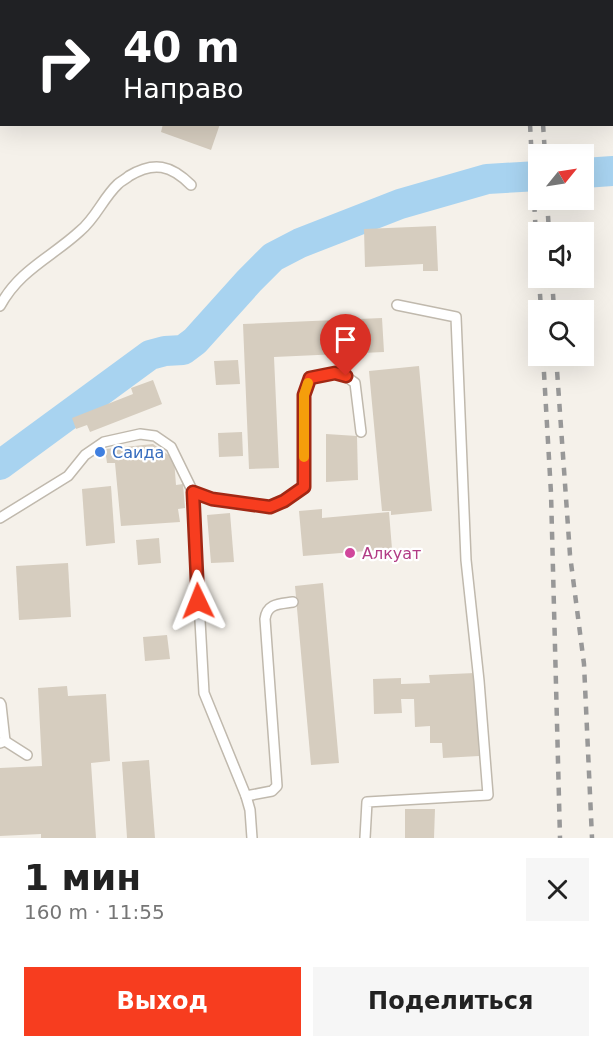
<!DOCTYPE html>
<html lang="ru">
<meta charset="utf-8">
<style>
:root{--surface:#fff;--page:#f6f6f6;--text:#222;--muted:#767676;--accent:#f73d1f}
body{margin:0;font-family:"DejaVu Sans",sans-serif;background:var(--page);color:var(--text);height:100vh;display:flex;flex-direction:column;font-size:22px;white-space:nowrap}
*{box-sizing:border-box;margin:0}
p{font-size:20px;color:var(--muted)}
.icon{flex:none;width:33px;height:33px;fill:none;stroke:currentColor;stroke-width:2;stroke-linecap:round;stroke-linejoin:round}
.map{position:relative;height:838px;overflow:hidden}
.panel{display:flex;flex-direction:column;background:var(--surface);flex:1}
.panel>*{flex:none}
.hud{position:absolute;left:0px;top:0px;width:614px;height:126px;box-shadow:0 6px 24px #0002;background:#202124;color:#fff;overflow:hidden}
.needle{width:39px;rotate:60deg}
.buttons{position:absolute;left:528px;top:144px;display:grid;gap:12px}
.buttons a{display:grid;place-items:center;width:66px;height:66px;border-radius:0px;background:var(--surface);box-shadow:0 6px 24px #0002;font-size:30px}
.pin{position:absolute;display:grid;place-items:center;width:51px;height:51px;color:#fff;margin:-62px -26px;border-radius:50% 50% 50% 0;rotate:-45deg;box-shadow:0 0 6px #0007}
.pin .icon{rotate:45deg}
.me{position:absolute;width:66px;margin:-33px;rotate:358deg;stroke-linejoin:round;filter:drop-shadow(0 0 4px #0008)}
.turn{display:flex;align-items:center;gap:21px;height:126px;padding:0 24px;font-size:27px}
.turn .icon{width:78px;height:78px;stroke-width:2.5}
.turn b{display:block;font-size:42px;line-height:51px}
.round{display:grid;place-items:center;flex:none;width:63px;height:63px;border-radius:0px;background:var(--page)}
.overview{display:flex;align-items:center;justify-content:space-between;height:102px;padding:0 24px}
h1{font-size:36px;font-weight:700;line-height:45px}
.cta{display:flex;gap:12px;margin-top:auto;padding:12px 24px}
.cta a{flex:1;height:69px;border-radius:0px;background:var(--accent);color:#fff;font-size:24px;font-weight:700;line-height:69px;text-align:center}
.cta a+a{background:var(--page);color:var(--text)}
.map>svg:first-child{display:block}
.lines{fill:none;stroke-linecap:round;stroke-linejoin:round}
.river{stroke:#a8d3f0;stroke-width:30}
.building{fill:#d6cdbf}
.lane-casing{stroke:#c0b9ad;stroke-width:12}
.lane{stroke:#fff;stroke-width:9}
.rail{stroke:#989898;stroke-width:4.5;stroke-dasharray:8 8;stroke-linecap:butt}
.route-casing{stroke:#a12814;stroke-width:15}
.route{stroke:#f73d1f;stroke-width:10}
.slow{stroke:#f59e0b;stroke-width:10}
.shop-dot{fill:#3f7fe0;stroke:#fff;stroke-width:2}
.hotel-dot{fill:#d1479c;stroke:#fff;stroke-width:2}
.labels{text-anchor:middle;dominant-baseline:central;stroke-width:4.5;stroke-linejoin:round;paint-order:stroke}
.shop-label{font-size:16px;fill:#366cbe;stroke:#fff;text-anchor:start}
.hotel-label{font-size:16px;fill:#b23c85;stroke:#fff;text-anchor:start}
</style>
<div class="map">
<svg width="613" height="838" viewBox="0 0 613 838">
<rect width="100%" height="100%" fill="#f5f1ea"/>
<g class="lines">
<!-- river -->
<g class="river">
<polyline points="584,173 613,171"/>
<polyline points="0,465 150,355 165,351 183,350 195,341 249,281 273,257 300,243 400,204 487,179 538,176"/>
</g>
</g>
<!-- building -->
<g class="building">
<polygon points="163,124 220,124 211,150 161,132"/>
<polygon points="436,226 438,271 423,271 423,264 365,267 364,229"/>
<polygon points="382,318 384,352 274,357 279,468 249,469 243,324"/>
<polygon points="238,360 240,384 216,385 214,361"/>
<polygon points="419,366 432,511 391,515 391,511 382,511 369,371"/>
<polygon points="153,380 162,404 90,432 87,425 76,429 72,418 133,394 131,388"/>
<polygon points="242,432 243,456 219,457 218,433"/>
<polygon points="326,434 357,436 358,480 326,482"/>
<polygon points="153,444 174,459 176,485 183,484 185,508 178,509 180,522 121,526 115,463 107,463 105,449"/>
<polygon points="111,486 115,543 86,546 82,489"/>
<polygon points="322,509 322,518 389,512 392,549 303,556 299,511"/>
<polygon points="230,513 234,562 211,563 207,515"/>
<polygon points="159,538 161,563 138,565 136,540"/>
<polygon points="68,563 71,617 19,620 16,566"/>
<polygon points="323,583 339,763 311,765 295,586"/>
<polygon points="167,635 170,659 145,661 143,637"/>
<polygon points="475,673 479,756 443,758 442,743 430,743 430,726 415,727 414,699 401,699 402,713 374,714 373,679 401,678 401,684 430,683 429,675"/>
<polygon points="67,686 68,696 106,694 110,761 91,763 96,838 41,838 41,834 0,836 0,768 42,766 38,688"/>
<polygon points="149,760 155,838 127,838 122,762"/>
<polygon points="405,809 435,809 434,838 405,838"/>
</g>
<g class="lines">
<defs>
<g id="lane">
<path d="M0 306C19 270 52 257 80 231 96 218 103 198 118 184 121 181 126 179 129 176 154 161 171 165 191 185"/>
<path d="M193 492 212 499 270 507 284 501 304 487V395L310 378C330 374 338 369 355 383L361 432"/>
<polyline points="0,518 68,476 85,455 104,442 140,434 155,436 171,447 193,492 204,693 246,796 250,810 252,838"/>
<polyline points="0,703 1,705 5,741 0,743"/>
<polyline points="5,741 27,755"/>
<path d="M246 796 272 791 277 786 265 619C267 603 280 604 293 602"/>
<polyline points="365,838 367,802 488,795 479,681 466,560 456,317 397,305"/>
</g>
</defs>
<!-- lane casing -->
<use href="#lane" class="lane-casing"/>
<!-- lane -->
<use href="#lane" class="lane"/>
<!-- rail -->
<g class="rail">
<polyline points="522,0 523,2"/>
<polyline points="535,0 536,2"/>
<polyline points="530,124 538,274"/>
<polyline points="543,124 545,154"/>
<polyline points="547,200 549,232"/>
<polyline points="539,278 541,310"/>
<polyline points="552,278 554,310"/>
<polyline points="543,356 551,493 560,838"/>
<polyline points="556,356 570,555 584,664 592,838"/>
</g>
</g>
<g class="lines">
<defs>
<polyline id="route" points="198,601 193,492 212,499 270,507 284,501 304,487 304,395 310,378 335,373 346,376"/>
</defs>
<!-- route casing -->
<use href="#route" class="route-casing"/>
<!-- route -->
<use href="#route" class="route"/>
<!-- slow -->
<polyline class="slow" points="304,457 304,395 308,383"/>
</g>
<!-- markers -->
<circle class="shop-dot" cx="100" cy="452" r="6"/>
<circle class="hotel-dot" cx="350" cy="553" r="6"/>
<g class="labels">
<!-- shop labels -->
<g class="shop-label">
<text x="112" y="452">Саида</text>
</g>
<!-- hotel labels -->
<g class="hotel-label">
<text x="362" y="553">Алкуат</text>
</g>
</g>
</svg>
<div class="buttons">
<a><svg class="needle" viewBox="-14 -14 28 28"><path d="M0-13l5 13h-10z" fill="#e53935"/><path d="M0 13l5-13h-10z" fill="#767676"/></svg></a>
<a><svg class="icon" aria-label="sound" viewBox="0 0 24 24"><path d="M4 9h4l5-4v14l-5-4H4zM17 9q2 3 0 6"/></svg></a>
<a><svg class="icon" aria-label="search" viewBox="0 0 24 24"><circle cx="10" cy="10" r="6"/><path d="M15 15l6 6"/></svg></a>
</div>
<div class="pin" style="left:346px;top:376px;background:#d93025"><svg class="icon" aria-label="arrive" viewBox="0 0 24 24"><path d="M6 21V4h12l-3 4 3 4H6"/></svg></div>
<svg class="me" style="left:198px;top:601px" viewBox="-20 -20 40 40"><path d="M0-17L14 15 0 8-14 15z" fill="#f73d1f" stroke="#fff" stroke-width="4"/></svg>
<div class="hud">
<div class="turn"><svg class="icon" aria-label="right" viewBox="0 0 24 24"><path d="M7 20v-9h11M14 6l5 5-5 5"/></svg><div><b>40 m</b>Направо</div></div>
</div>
</div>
<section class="panel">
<div class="overview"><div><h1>1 мин</h1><p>160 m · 11:55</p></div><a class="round"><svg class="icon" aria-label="close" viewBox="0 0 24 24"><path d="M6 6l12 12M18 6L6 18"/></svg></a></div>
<div class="cta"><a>Выход</a><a>Поделиться</a></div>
</section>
